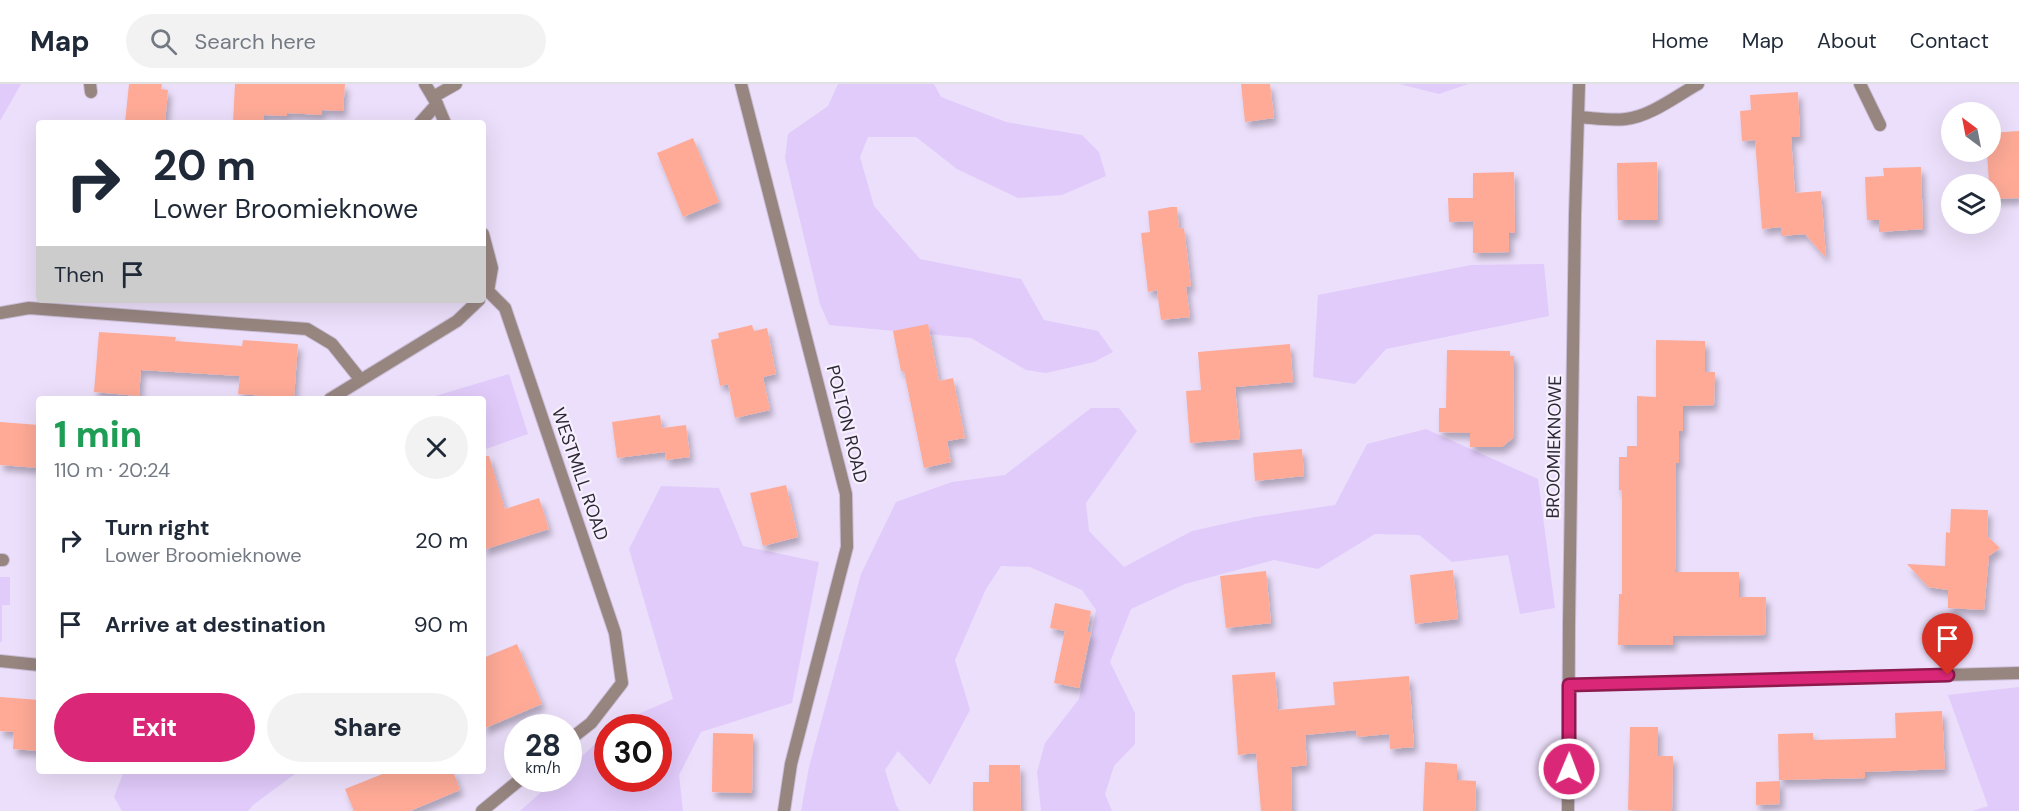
<!DOCTYPE html>
<meta charset="utf-8">
<style>
:root{--surface:#fff;--page:#f2f2f3;--text:#1f2937;--muted:#747a83;--line:#e0e1e3;--accent:#db2777}
body{margin:0;font-family:"DM Sans",sans-serif;background:var(--page);color:var(--text);height:100vh;display:flex;flex-direction:column;font-size:22px;white-space:nowrap}
*{box-sizing:border-box;margin:0}
p{font-size:20px;color:var(--muted)}
.icon{flex:none;width:33px;height:33px;fill:none;stroke:currentColor;stroke-width:2;stroke-linecap:round;stroke-linejoin:round}
.map{position:relative;flex:1;overflow:hidden}
.drawer{position:absolute;left:36px;top:312px;width:450px;height:378px;display:flex;flex-direction:column;background:var(--surface);border-radius:6px;box-shadow:0 6px 24px #0002}
.drawer>*{flex:none}
.banner{position:absolute;left:36px;top:36px;width:450px;height:183px;border-radius:6px;box-shadow:0 6px 24px #0002;background:#fff;color:var(--text);overflow:hidden}
.needle{width:39px;rotate:328deg}
.controls{position:absolute;left:1941px;top:18px;display:grid;gap:12px}
.controls a{display:grid;place-items:center;width:60px;height:60px;border-radius:50%;background:var(--surface);box-shadow:0 6px 24px #0002;font-size:30px}
.speed{position:absolute;left:504px;top:630px;display:flex;gap:12px;font-size:30px;font-weight:700;text-align:center}
.speed>*{display:grid;place-content:center;width:78px;height:78px;border-radius:50%;background:var(--surface);box-shadow:0 6px 24px #0002;line-height:1}
.speed small{font-size:15px;font-weight:400}
.speed .limit{border:9px solid #d22;background:#fff;color:#111}
.pin{position:absolute;display:grid;place-items:center;width:51px;height:51px;color:#fff;margin:-62px -26px;border-radius:50% 50% 50% 0;rotate:-45deg;box-shadow:0 0 6px #0007}
.pin .icon{rotate:45deg}
.me{position:absolute;width:66px;margin:-33px;rotate:1deg;stroke-linejoin:round;filter:drop-shadow(0 0 4px #0008)}
.turn{display:flex;align-items:center;gap:21px;height:126px;padding:0 18px;font-size:27px}
.turn .icon{width:78px;height:78px;stroke-width:2.5}
.turn b{display:block;font-size:42px;line-height:51px}
.then{display:flex;align-items:center;height:57px;padding:0 18px;background:#0003;gap:12px;font-size:22px}
.round{display:grid;place-items:center;flex:none;width:63px;height:63px;border-radius:32px;background:var(--page)}
.head{display:flex;align-items:center;justify-content:space-between;height:102px;padding:0 18px}
h1{font-size:36px;font-weight:800;line-height:45px;color:#1e9e55}
.button{display:flex;gap:12px;margin-top:auto;padding:12px 18px}
.button a{flex:1;height:69px;border-radius:36px;background:var(--accent);color:#fff;font-size:24px;font-weight:800;line-height:69px;text-align:center}
.button a+a{background:var(--page);color:var(--text)}
ul{padding:0;list-style:none}
li{display:flex;align-items:center;gap:18px;height:84px;padding:0 18px}
li div{flex:1}
li b{display:block;font-size:22px}
li em{font-style:normal}
header{display:flex;align-items:center;gap:36px;box-sizing:border-box;height:84px;padding:0 30px;background:var(--surface);border-bottom:2px solid var(--line)}
header strong{font-size:28px}
nav{display:flex;gap:33px;margin-inline-start:auto;font-size:21px}
.search{width:420px;height:54px;background:var(--page);display:flex;align-items:center;gap:15px;box-sizing:border-box;padding:0 21px;border-radius:33px;color:var(--muted);font-size:22px}
.map>svg:first-child{display:block}
.green{fill:#e1cbfa}
.building{fill:#feaa97;filter:url(#shadow)}
.lines{fill:none;stroke-linecap:round;stroke-linejoin:round}
.service-casing{stroke:#cabed7;stroke-width:14}
.minor-casing{stroke:#cabed7;stroke-width:14}
.tertiary-casing{stroke:#cabed7;stroke-width:14}
.service{stroke:#978580;stroke-width:12}
.minor{stroke:#978580;stroke-width:12}
.tertiary{stroke:#978580;stroke-width:12}
.route-casing{stroke:#8e194d;stroke-width:15}
.route{stroke:#db2777;stroke-width:10}
.labels{text-anchor:middle;dominant-baseline:central;stroke-width:4.5;stroke-linejoin:round;paint-order:stroke}
.street-label{font-size:18px;fill:#2d2734;stroke:#f6f0fe}
</style>
<header>
<strong>Map</strong>
<div class="search"><svg class="icon" aria-label="search" viewBox="0 0 24 24"><circle cx="10" cy="10" r="6"/><path d="M15 15l6 6"/></svg>Search here</div>
<nav><a>Home</a><a>Map</a><a>About</a><a>Contact</a></nav>
</header>
<div class="map">
<svg width="2019" height="727" viewBox="0 0 2019 727">
<defs>
<filter id="shadow"><feDropShadow dx="3.5" dy="6" stdDeviation="3" flood-color="#0004"/></filter>
</defs>
<rect width="100%" height="100%" fill="#ecdffb"/>
<!-- green -->
<g class="green">
<polygon points="0,0 21,0 0,37"/>
<polygon points="838,0 934,0 941,13 1006,38 1082,51 1099,68 1106,92 1062,111 1018,114 957,85 916,53 868,53 860,73 874,122 920,175 1021,195 1044,236 1098,247 1113,268 1094,278 1046,289 1026,286 971,254 829,241 820,220 785,74 788,50 828,22"/>
<polygon points="1399,0 1468,0 1439,10"/>
<polygon points="1544,180 1549,232 1386,265 1355,300 1313,293 1318,211 1471,181"/>
<polygon points="509,290 528,350 483,366 483,315 425,315"/>
<polygon points="1091,324 1119,324 1137,347 1086,419 1089,447 1124,483 1192,447 1255,433 1335,421 1367,360 1426,345 1538,395 1555,524 1520,530 1508,471 1452,478 1419,451 1375,450 1318,485 1274,476 1185,500 1131,525 1110,578 1135,629 1135,660 1114,682 1105,710 1112,727 1041,727 1037,688 1045,659 1079,615 1096,526 1082,506 1030,483 1001,482 986,505 955,576 970,626 930,701 898,667 885,686 896,721 900,727 801,727 809,683 861,490 896,418 952,398 1005,391"/>
<polygon points="661,402 719,404 743,462 819,478 792,619 701,648 679,691 683,727 520,727 556,695 568,694 569,684 607,649 608,694 658,694 658,644 613,643 620,638 673,615 629,465"/>
<polygon points="0,493 10,493 10,521 2,521 2,558 0,558"/>
<polygon points="2019,603 2019,727 1972,727 1988,722 1948,611"/>
<polygon points="124,687 299,687 253,721 248,727 122,727 114,713"/>
</g>
<!-- building -->
<g class="building">
<polygon points="129,0 162,0 161,5 168,6 165,39 125,39"/>
<polygon points="235,0 345,0 343,27 322,26 322,31 287,29 287,32 264,31 263,39 233,39"/>
<polygon points="1241,0 1270,0 1274,34 1245,38"/>
<polygon points="1798,8 1800,53 1791,53 1795,109 1821,107 1826,174 1805,150 1781,152 1781,143 1762,145 1755,56 1742,57 1740,27 1751,26 1750,11"/>
<polygon points="2019,47 2019,114 1990,115 1987,68 1990,68 1990,49"/>
<polygon points="693,54 719,118 683,133 657,69"/>
<polygon points="1657,78 1658,136 1618,136 1617,79"/>
<polygon points="1921,83 1923,145 1879,148 1879,136 1867,136 1865,93 1884,92 1883,84"/>
<polygon points="1514,88 1515,149 1509,148 1509,168 1473,169 1473,137 1449,138 1448,114 1473,114 1473,89"/>
<polygon points="1171,123 1177,123 1179,145 1184,144 1191,202 1186,203 1190,233 1161,236 1157,206 1148,208 1141,149 1150,148 1148,127"/>
<polygon points="928,240 939,297 953,294 965,354 947,357 951,378 924,384 904,287 901,287 893,247"/>
<polygon points="752,241 754,247 767,244 776,290 763,293 770,326 735,334 728,300 720,302 711,256 719,254 718,249"/>
<polygon points="99,248 176,253 175,257 242,262 243,256 298,260 294,314 238,310 240,292 141,286 139,312 94,308"/>
<polygon points="1656,256 1705,257 1705,288 1715,288 1714,321 1683,322 1683,347 1679,347 1679,379 1676,379 1675,488 1739,488 1739,513 1766,513 1765,551 1673,552 1673,561 1618,561 1619,510 1622,510 1622,406 1619,406 1619,373 1627,373 1627,362 1637,362 1637,312 1656,313"/>
<polygon points="1290,260 1293,298 1235,303 1240,355 1190,359 1186,307 1201,306 1198,268"/>
<polygon points="1447,266 1510,267 1510,272 1514,272 1513,354 1502,363 1470,363 1470,349 1439,348 1439,324 1446,324"/>
<polygon points="660,331 662,344 686,341 690,373 666,376 665,368 617,374 612,338"/>
<polygon points="0,338 39,341 39,384 0,381"/>
<polygon points="1302,365 1304,392 1255,397 1253,369"/>
<polygon points="483,372 489,372 505,425 539,414 549,445 483,466"/>
<polygon points="786,401 798,453 763,462 750,409"/>
<polygon points="1951,425 1988,426 1987,452 2000,464 1989,472 1984,526 1948,524 1948,506 1928,503 1907,480 1945,482 1946,448 1950,449"/>
<polygon points="1453,486 1458,535 1415,540 1410,491"/>
<polygon points="1266,487 1271,539 1226,544 1220,492"/>
<polygon points="1055,519 1091,527 1087,548 1091,548 1079,604 1054,599 1065,547 1050,544"/>
<polygon points="517,560 542,620 483,645 483,574"/>
<polygon points="1275,588 1278,626 1335,621 1333,598 1409,592 1414,663 1390,665 1389,650 1357,653 1356,646 1305,651 1307,681 1291,683 1292,727 1261,727 1256,669 1238,671 1232,591"/>
<polygon points="0,613 39,616 39,667 13,665 14,648 0,647"/>
<polygon points="1942,627 1945,685 1865,688 1865,694 1779,696 1778,650 1813,649 1813,656 1896,654 1895,629"/>
<polygon points="1630,643 1658,643 1658,672 1673,672 1672,727 1628,726"/>
<polygon points="713,649 753,650 752,709 712,708"/>
<polygon points="1425,678 1457,680 1457,696 1476,697 1475,727 1423,727"/>
<polygon points="989,681 1020,681 1021,727 973,727 973,698 989,698"/>
<polygon points="390,687 453,687 460,706 410,727 354,727 345,705"/>
<polygon points="1780,697 1780,720 1756,721 1756,698"/>
</g>
<g class="lines">
<defs>
<g id="service">
<polyline points="433,13 456,0"/>
<polyline points="0,229 29,224 307,245 332,260 360,295"/>
</g>
<g id="minor">
<polyline points="90,0 91,8"/>
<polyline points="425,0 437,20 445,39"/>
<polyline points="1860,0 1880,41"/>
<path d="M1579 33C1594 34 1610 37 1626 35 1651 32 1676 12 1698 0"/>
<polyline points="420,39 437,20"/>
<polyline points="483,150 492,184 488,207 505,224 615,549 622,599 591,639 568,657"/>
<polyline points="330,315 457,237 479,216"/>
<polyline points="0,476 3,476"/>
<polyline points="0,577 39,581"/>
<polyline points="1570,601 2019,589"/>
<polyline points="482,727 522,694"/>
<polyline points="1568,727 1569,540 1575,131 1579,0"/>
</g>
<polyline id="tertiary" points="741,0 846,410 847,463 791,680 784,727"/>
</defs>
<!-- service casing -->
<use href="#service" class="service-casing"/>
<!-- minor casing -->
<use href="#minor" class="minor-casing"/>
<!-- tertiary casing -->
<use href="#tertiary" class="tertiary-casing"/>
<!-- service -->
<use href="#service" class="service"/>
<!-- minor -->
<use href="#minor" class="minor"/>
<!-- tertiary -->
<use href="#tertiary" class="tertiary"/>
</g>
<g class="lines">
<defs>
<polyline id="route" points="1569,685 1569,601 1948,591"/>
</defs>
<!-- route casing -->
<use href="#route" class="route-casing"/>
<!-- route -->
<use href="#route" class="route"/>
</g>
<g class="labels">
<!-- street labels -->
<g class="street-label">
<text transform="translate(847 340) rotate(76)">POLTON ROAD</text>
<text transform="translate(1554 363) rotate(-89)">BROOMIEKNOWE</text>
<text transform="translate(580 390) rotate(71)">WESTMILL ROAD</text>
</g>
</g>
</svg>
<div class="controls">
<a><svg class="needle" viewBox="-14 -14 28 28"><path d="M0-13l5 13h-10z" fill="#e53935"/><path d="M0 13l5-13h-10z" fill="#747a83"/></svg></a>
<a><svg class="icon" aria-label="layers" viewBox="0 0 24 24"><path d="M12 4l9 5-9 5-9-5zM3 14l9 5 9-5"/></svg></a>
</div>
<div class="speed"><div>28<small>km/h</small></div><div class="limit">30</div></div>
<div class="pin" style="left:1948px;top:591px;background:#d93025"><svg class="icon" aria-label="arrive" viewBox="0 0 24 24"><path d="M6 21V4h12l-3 4 3 4H6"/></svg></div>
<svg class="me" style="left:1569px;top:685px" viewBox="-20 -20 40 40"><circle r="17" fill="#db2777" stroke="#fff" stroke-width="3"/><path d="M0-11L8 9 0 5-8 9z" fill="#fff"/></svg>
<div class="banner">
<div class="turn"><svg class="icon" aria-label="right" viewBox="0 0 24 24"><path d="M7 20v-9h11M14 6l5 5-5 5"/></svg><div><b>20 m</b>Lower Broomieknowe</div></div>
<div class="then">Then<svg class="icon" aria-label="arrive" viewBox="0 0 24 24"><path d="M6 21V4h12l-3 4 3 4H6"/></svg></div>
</div>
<section class="drawer">
<div class="head"><div><h1>1 min</h1><p>110 m · 20:24</p></div><a class="round"><svg class="icon" aria-label="close" viewBox="0 0 24 24"><path d="M6 6l12 12M18 6L6 18"/></svg></a></div>
<ul>
<li><svg class="icon" aria-label="right" viewBox="0 0 24 24"><path d="M7 20v-9h11M14 6l5 5-5 5"/></svg><div><b>Turn right</b><p>Lower Broomieknowe</p></div><em>20 m</em></li>
<li><svg class="icon" aria-label="arrive" viewBox="0 0 24 24"><path d="M6 21V4h12l-3 4 3 4H6"/></svg><div><b>Arrive at destination</b></div><em>90 m</em></li>
</ul>
<div class="button"><a>Exit</a><a>Share</a></div>
</section>
</div>
